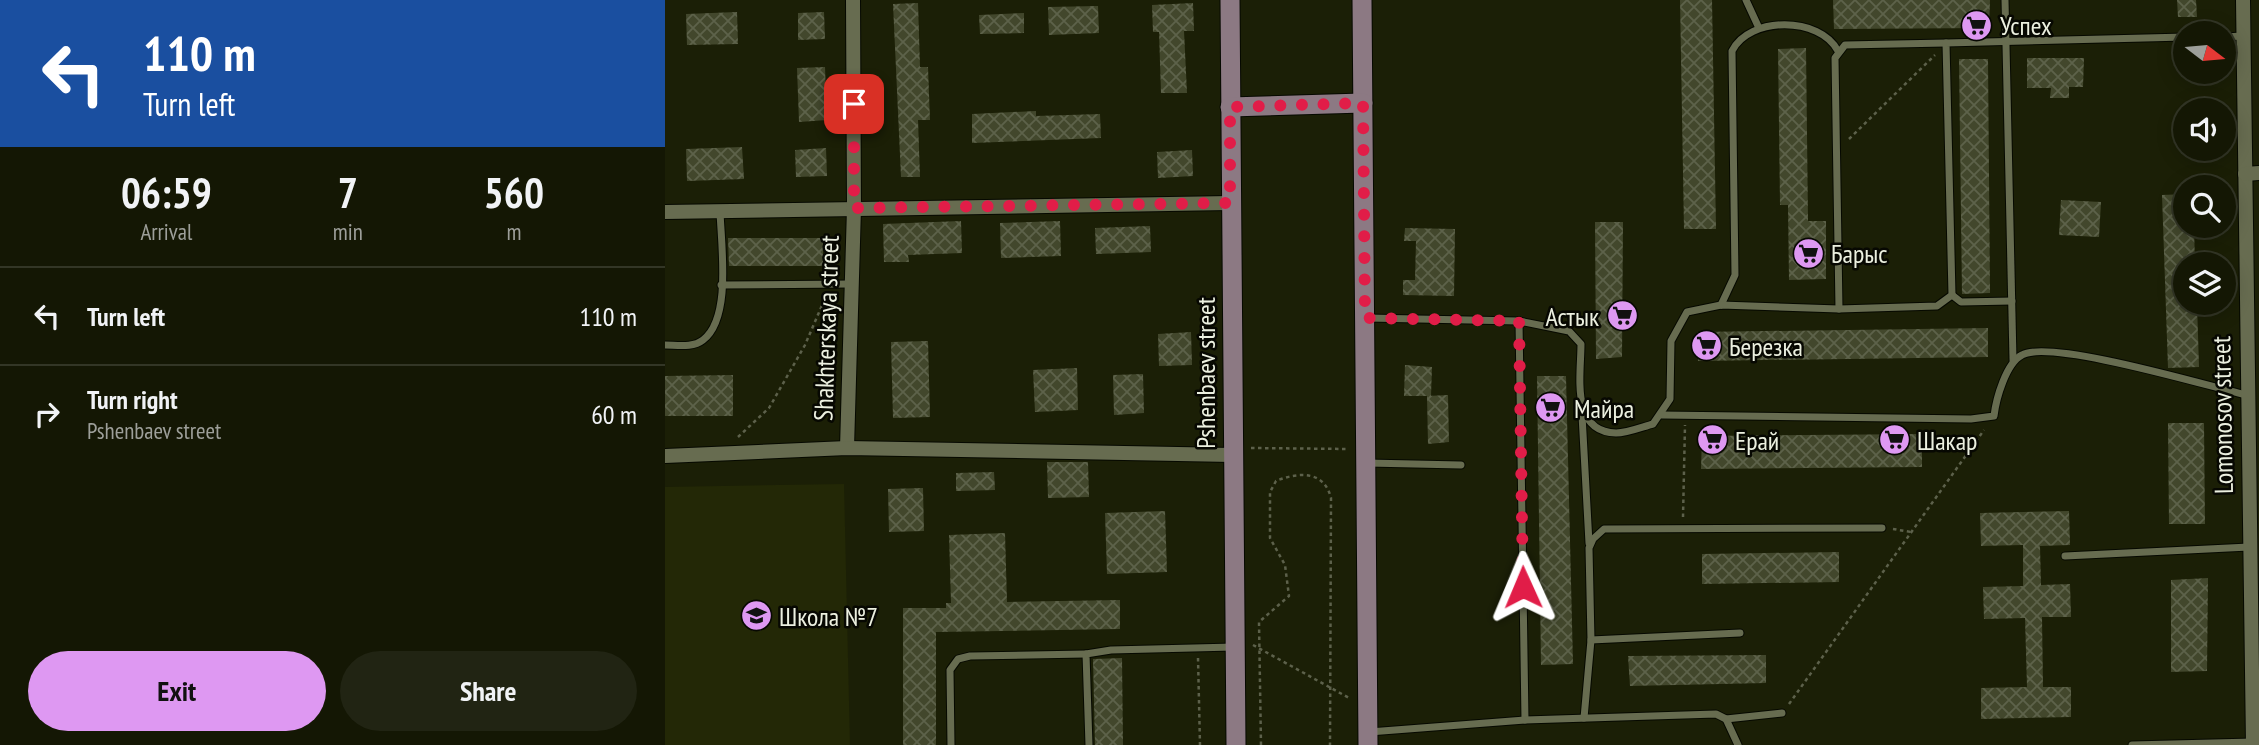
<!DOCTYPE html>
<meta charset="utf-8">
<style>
:root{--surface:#141704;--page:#212413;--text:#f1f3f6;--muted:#9d9f9a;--line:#333626;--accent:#de98f2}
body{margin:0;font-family:"PT Sans Narrow",sans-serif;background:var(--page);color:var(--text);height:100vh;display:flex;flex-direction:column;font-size:26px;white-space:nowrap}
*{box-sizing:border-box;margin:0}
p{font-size:23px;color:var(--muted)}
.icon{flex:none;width:38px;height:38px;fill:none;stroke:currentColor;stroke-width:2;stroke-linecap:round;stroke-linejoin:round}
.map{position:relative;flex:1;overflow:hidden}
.panel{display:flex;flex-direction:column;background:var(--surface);width:665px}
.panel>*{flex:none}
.top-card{background:#1a4fa0;color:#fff;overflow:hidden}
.needle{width:46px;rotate:106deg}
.controls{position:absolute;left:1508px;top:21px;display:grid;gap:14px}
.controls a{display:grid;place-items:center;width:63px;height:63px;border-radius:50%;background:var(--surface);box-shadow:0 4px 18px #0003,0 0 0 2px var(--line);font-size:35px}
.pin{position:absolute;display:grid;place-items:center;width:60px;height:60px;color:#fff;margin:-30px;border-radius:14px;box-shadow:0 4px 10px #0006}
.me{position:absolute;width:77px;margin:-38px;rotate:359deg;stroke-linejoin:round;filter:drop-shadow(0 0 5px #0008)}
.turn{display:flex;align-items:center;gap:24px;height:147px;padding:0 28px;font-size:32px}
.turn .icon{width:91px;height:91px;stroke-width:2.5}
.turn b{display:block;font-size:49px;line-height:60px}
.eta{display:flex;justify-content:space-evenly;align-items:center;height:119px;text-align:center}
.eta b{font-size:42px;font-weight:700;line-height:49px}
.action{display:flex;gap:14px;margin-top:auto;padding:14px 28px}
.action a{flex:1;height:80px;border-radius:42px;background:var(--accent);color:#111;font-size:28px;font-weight:700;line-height:80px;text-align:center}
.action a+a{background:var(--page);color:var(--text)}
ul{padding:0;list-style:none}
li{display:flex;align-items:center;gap:21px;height:98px;padding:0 28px;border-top:2px solid var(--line)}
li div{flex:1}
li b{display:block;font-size:26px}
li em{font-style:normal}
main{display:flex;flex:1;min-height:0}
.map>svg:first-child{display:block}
.built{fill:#232806}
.building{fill:url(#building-cross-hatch)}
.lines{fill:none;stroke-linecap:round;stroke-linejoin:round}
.service-casing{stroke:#060900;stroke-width:9}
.minor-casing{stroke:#060900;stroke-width:16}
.secondary-casing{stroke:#060900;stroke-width:21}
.path{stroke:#5d614b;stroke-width:2.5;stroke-dasharray:3.5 3.5;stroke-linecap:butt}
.service{stroke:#676c50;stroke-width:7}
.minor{stroke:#676c50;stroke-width:14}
.secondary{stroke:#8c7983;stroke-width:19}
.route{stroke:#e11d48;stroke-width:12;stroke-dasharray:0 21.6}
.labels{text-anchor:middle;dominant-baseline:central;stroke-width:5;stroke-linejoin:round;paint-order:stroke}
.poi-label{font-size:26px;fill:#ecf0e0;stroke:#070802;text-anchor:start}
.street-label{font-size:26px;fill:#ecf0e0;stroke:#070802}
</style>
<main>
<section class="panel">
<div class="top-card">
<div class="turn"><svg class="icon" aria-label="left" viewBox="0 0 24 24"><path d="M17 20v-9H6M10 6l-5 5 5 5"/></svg><div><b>110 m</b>Turn left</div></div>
</div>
<div class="eta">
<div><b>06:59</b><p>Arrival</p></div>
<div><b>7</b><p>min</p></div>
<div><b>560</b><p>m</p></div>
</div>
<ul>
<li><svg class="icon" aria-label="left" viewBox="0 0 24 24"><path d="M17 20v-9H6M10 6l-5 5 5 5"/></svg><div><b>Turn left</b></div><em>110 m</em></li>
<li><svg class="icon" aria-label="right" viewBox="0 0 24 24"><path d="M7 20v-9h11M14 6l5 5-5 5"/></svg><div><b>Turn right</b><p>Pshenbaev street</p></div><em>60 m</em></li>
</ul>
<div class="action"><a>Exit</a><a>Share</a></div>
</section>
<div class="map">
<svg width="1594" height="745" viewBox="0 0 1594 745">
<defs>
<pattern id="building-cross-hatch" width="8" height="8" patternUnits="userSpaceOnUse" patternTransform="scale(1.75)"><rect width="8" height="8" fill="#42472c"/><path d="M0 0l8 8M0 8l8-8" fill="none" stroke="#5d624a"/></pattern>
</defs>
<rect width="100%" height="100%" fill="#1b1f06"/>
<!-- built -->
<polygon class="built" points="179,484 185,745 0,745 0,487"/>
<!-- building -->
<g class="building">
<polygon points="1015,0 1047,0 1051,229 1019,229"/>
<polygon points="1168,0 1325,0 1324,28 1169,29"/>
<polygon points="1512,0 1531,0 1532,17 1513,17"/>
<polygon points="253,3 255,67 263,67 265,120 253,120 255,177 236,177 228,4"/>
<polygon points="528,3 529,31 519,31 522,93 496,93 494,32 488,32 487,5"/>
<polygon points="433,6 434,33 384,35 383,7"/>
<polygon points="72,12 73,44 22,45 21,14"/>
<polygon points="159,12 160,39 133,40 133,13"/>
<polygon points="359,13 359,33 315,34 314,15"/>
<polygon points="1141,48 1143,221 1161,221 1161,279 1124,280 1123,205 1115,205 1113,49"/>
<polygon points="1362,58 1419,58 1418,87 1404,87 1404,98 1385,98 1386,88 1362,88"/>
<polygon points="1294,59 1323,59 1325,293 1297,294"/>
<polygon points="160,67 162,120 134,122 132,68"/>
<polygon points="371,111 371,116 435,114 436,138 307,143 307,114"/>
<polygon points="77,147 79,179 22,181 21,149"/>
<polygon points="161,148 162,176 131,177 130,150"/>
<polygon points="527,150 528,176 493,178 492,152"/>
<polygon points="1521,194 1521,226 1529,226 1530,264 1521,264 1521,303 1532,303 1534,367 1503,368 1497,195"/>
<polygon points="1396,200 1436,202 1434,237 1394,235"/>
<polygon points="296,221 297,253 243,255 244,262 219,262 218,224"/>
<polygon points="395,221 396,256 336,258 335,223"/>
<polygon points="930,222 958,222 957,357 931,359"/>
<polygon points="485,226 486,252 431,254 430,228"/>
<polygon points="740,228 790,229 789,296 738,295 738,280 750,280 751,241 739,241"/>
<polygon points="63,238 158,238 158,266 64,266"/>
<polygon points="1323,328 1323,357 1033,361 1032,332"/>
<polygon points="526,332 527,365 494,366 493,334"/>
<polygon points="263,341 265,417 228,418 226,342"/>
<polygon points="740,365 767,367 766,396 739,396"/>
<polygon points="412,368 413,410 370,412 368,370"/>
<polygon points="478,374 479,413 449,415 448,375"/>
<polygon points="68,375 68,416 0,416 0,376"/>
<polygon points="872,376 901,376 908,664 876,665"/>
<polygon points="783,395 784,442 763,444 762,396"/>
<polygon points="1503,423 1539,423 1540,524 1504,524"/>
<polygon points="1257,434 1257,467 1036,469 1037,436"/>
<polygon points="382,462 423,462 424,497 383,498"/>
<polygon points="329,472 330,490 291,491 291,473"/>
<polygon points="258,488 259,531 224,532 223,489"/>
<polygon points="500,511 502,572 442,574 440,513"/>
<polygon points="1404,511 1405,545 1375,546 1376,585 1405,584 1406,617 1377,617 1378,687 1406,687 1406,717 1316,719 1316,688 1362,687 1360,618 1319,619 1318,587 1358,586 1358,545 1316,546 1315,513"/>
<polygon points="340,533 342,602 455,600 455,629 271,632 271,745 238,745 238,608 281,608 281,603 286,603 284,535"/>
<polygon points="1174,552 1174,582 1037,584 1037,554"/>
<polygon points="1543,578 1542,671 1506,672 1506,580"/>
<polygon points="1101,655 1101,683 965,686 963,656"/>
<polygon points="457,658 458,745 430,745 428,659"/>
</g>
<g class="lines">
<defs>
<g id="service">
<polyline points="1081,0 1093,26"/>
<polyline points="1340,0 1348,360"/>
<polyline points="1559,37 1578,36"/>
<polyline points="56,285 186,284"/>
<polyline points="1287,295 1296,302 1347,301"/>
<path d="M1056 305 1070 275 1067 51C1084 16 1155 16 1173 51"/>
<polyline points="1174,309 1170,58 1180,45 1281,43"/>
<path d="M702 318 854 321 904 331 916 344C916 375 905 432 951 433 962 433 977 427 988 424L1005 399 1006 341 1022 312 1056 305 1174 309 1272 306 1287 295 1281 43 1521 37"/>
<polyline points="854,321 860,720"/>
<path d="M0 345C12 345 28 348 38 340 67 318 56 245 55 211"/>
<polyline points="917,415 924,543"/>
<path d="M997 415 1306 419 1329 416C1331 399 1341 363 1357 355 1385 339 1543 386 1581 395"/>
<polyline points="702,463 796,465"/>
<polyline points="1400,556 1584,547"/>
<polyline points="926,640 1075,633"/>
<polyline points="919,718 926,640 924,548 928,539 939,529 1217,528"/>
<polyline points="1061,719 1117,713"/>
<polyline points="704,732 860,720 1051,714 1061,719 1073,745"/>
<polyline points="286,745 285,670 293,659 305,656 421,654"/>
<polyline points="424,745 421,654 446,650 569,647"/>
<polyline points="1467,745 1588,742"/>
</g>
<g id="minor">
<polyline points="1578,0 1588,745"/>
<polyline points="1580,174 1594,173"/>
<polyline points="0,212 565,203"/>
<polyline points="182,448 189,208 188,0"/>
<polyline points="0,456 182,448 567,455"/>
</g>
<g id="secondary">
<polyline points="565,0 571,745"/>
<polyline points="697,0 703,745"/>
<polyline points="565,107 698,103"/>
</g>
</defs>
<!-- service casing -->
<use href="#service" class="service-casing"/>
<!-- minor casing -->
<use href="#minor" class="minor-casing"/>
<!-- secondary casing -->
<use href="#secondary" class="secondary-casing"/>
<!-- path -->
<g class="path">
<polyline points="1184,139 1270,55"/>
<polyline points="73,437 104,408 140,345 161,296"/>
<polyline points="586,448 684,449"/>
<polyline points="1018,517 1020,425"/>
<polyline points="1228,529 1246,532"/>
<polyline points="588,645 686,699"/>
<polyline points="533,658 535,745"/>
<polyline points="1124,704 1319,430"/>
<path d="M596 745 594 622 624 596 620 565 605 538V492L611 481C633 472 659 470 666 498L665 745"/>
</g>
<!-- service -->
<use href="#service" class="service"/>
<!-- minor -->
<use href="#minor" class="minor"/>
<!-- secondary -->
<use href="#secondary" class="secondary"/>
</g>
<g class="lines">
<!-- route -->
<polyline class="route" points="189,104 189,208 565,203 565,107 698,103 700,318 854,321 858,587"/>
</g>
<!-- icons -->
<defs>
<symbol id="supermarket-disc" viewBox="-11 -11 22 22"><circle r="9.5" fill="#de98f2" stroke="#070802"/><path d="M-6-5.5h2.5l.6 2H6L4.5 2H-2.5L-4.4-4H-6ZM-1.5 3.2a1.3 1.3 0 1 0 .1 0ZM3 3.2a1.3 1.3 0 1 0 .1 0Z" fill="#111"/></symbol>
<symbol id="school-disc" viewBox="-11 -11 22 22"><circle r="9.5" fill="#de98f2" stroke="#070802"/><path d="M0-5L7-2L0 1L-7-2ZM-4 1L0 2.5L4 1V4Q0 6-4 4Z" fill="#111"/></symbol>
</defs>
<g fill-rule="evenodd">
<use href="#supermarket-disc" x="1294" y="8" width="35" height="35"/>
<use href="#supermarket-disc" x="1126" y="236" width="35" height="35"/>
<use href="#supermarket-disc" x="940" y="298" width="35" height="35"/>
<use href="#supermarket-disc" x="1024" y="328" width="35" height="35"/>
<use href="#supermarket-disc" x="868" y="390" width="35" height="35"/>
<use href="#supermarket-disc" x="1030" y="422" width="35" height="35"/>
<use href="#supermarket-disc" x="1212" y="422" width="35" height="35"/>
<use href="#school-disc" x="74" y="598" width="35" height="35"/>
</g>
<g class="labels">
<!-- poi labels -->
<g class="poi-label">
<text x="1335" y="25">Успех</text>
<text x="1166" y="253">Барыс</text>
<text x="934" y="316" text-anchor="end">Астык</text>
<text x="1064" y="346">Березка</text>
<text x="909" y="408">Майра</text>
<text x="1070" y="440">Ерай</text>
<text x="1252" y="440">Шакар</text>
<text x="114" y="616">Школа №7</text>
</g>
<!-- street labels -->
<g class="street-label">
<text transform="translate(161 328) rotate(-88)">Shakhterskaya street</text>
<text transform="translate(540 373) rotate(-90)">Pshenbaev street</text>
<text transform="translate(1557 415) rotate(-91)">Lomonosov street</text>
</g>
</g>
</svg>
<div class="controls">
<a><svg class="needle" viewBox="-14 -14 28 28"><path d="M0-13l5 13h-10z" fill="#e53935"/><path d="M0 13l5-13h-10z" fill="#9d9f9a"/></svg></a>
<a><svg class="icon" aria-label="sound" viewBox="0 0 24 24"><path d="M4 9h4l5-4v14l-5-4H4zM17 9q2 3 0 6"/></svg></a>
<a><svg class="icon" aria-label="search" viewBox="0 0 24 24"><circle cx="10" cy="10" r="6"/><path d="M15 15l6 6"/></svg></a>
<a><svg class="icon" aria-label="layers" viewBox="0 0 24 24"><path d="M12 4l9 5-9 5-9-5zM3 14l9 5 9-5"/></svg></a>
</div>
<div class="pin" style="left:189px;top:104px;background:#d93025"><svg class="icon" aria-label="arrive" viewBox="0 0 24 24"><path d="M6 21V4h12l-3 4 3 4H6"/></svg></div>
<svg class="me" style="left:858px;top:587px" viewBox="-20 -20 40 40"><path d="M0-17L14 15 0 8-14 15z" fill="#e11d48" stroke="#fff" stroke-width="4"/></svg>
</div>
</main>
